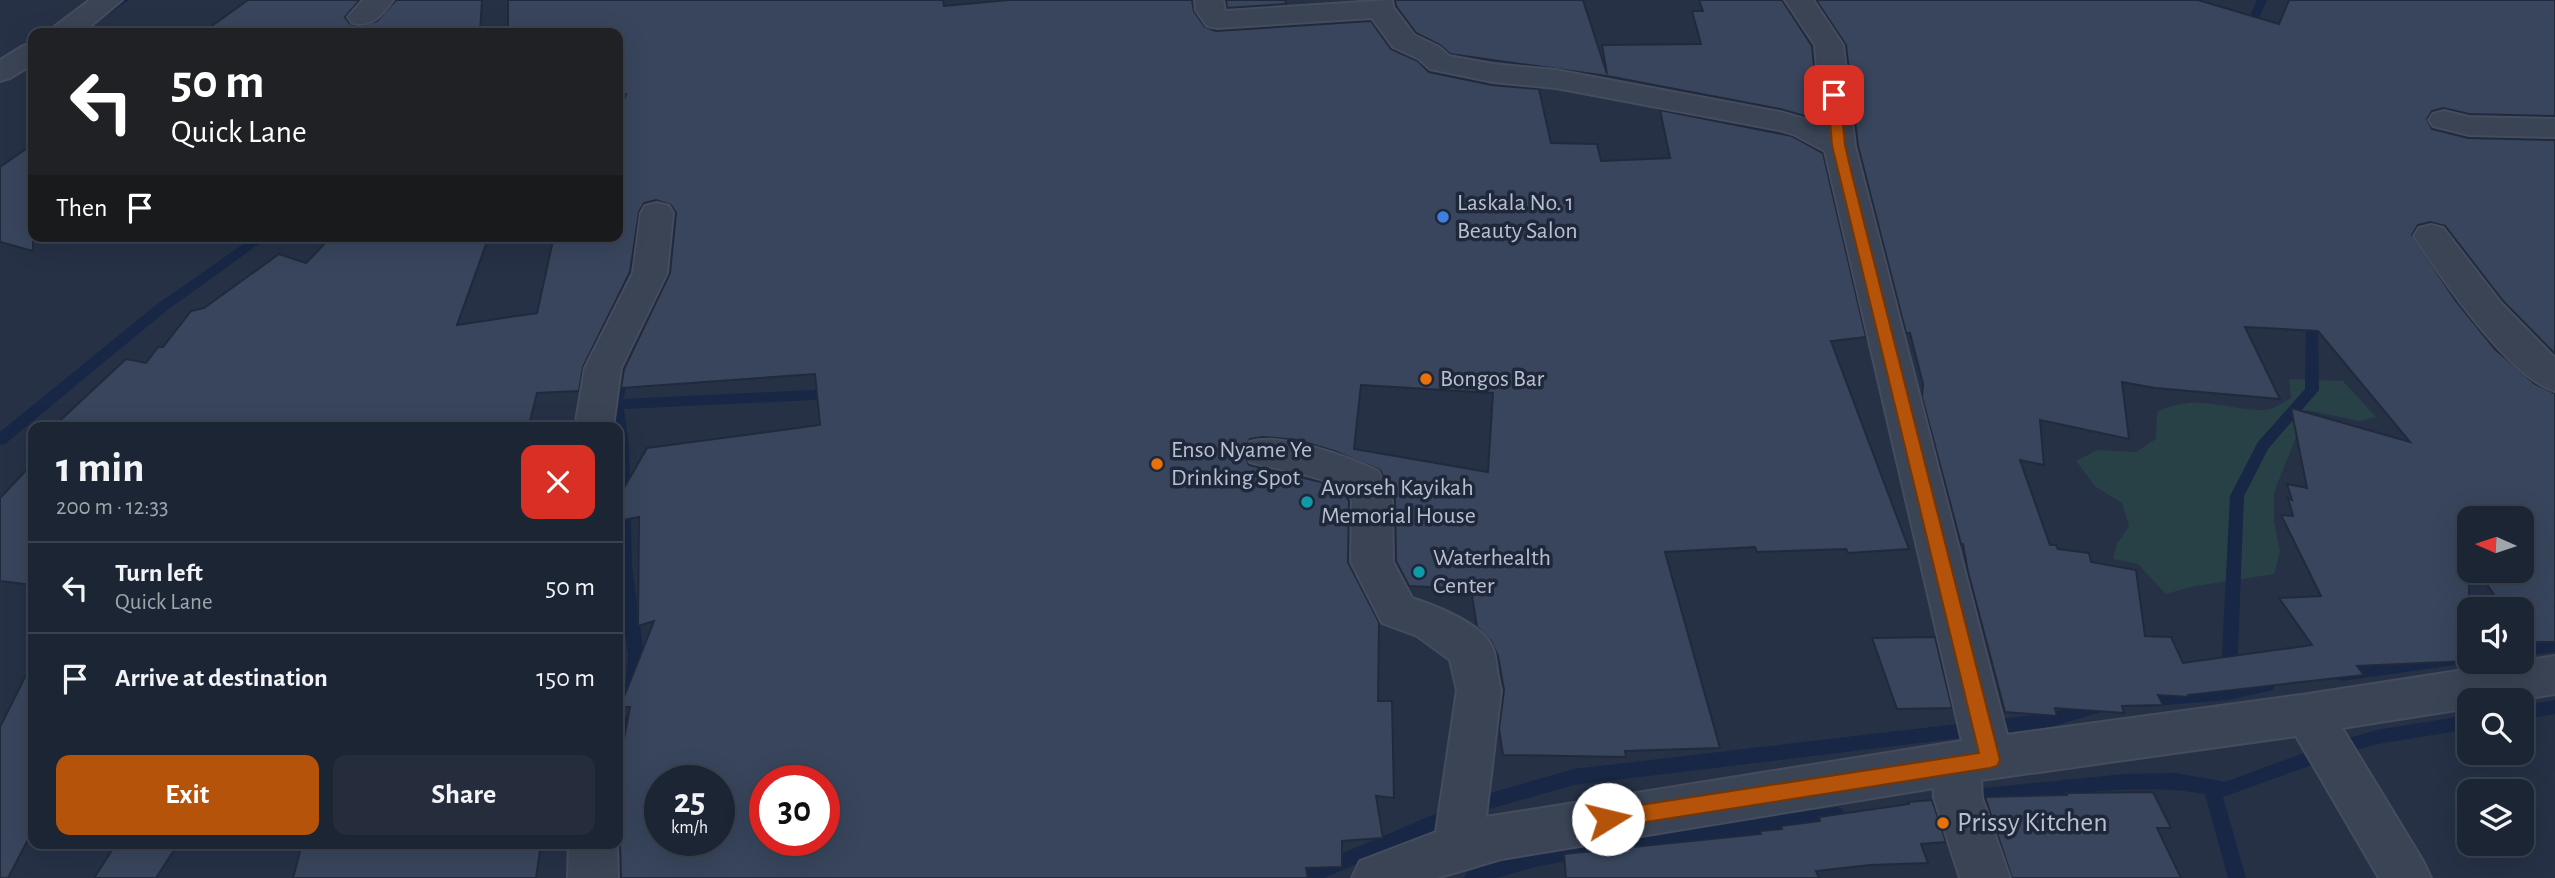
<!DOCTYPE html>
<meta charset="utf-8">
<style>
:root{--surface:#1c2534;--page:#252d3c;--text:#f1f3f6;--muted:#a0a5ac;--line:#3a424f;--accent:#b45309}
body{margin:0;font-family:"Alegreya Sans",sans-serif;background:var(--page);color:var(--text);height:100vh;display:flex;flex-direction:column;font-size:26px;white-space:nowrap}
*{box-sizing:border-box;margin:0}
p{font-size:23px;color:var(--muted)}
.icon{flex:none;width:38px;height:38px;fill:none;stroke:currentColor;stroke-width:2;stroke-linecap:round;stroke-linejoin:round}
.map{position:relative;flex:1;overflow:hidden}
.drawer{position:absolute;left:28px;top:422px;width:595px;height:427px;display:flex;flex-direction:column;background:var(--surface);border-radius:14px;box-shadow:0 7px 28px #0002,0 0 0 2px var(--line)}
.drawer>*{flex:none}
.banner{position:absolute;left:28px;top:28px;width:595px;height:214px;border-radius:14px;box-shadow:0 7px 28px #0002,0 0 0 2px var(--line);background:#202124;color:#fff;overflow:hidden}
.needle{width:46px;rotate:273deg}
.fabs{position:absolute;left:2457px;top:506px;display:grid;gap:14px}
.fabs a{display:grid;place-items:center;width:77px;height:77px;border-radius:14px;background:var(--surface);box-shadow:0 7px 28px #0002,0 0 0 2px var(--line);font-size:35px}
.speed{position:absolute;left:644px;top:765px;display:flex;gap:14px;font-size:35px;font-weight:700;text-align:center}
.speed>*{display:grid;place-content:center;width:91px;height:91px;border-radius:50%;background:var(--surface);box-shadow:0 7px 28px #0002,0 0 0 2px var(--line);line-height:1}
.speed small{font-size:18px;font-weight:400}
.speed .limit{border:10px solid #d22;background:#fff;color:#111}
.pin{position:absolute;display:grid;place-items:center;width:60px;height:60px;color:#fff;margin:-30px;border-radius:14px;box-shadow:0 4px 10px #0006}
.me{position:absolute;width:77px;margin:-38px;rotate:81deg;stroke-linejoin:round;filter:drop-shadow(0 0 5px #0008)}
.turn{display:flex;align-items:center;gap:24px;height:147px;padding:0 28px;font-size:32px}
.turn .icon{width:91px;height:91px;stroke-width:2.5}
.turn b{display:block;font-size:49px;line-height:60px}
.then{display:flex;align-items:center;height:66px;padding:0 28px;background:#0003;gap:14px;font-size:26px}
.round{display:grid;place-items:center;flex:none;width:74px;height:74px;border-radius:14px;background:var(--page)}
.overview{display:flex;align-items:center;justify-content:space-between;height:119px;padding:0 28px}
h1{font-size:42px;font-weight:700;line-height:52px}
.button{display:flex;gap:14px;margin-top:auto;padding:14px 28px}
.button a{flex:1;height:80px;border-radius:14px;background:var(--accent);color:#fff;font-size:28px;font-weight:700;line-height:80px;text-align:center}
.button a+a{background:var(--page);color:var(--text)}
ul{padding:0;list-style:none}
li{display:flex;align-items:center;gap:21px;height:91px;padding:0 28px;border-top:2px solid var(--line)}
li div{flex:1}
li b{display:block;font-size:26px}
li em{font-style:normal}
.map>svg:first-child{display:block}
.green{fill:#284147}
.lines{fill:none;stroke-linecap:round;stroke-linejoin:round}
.stream{fill:#172745;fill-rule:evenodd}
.building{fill:#38455c;stroke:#212a3c;stroke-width:2;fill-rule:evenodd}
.minor-casing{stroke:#444c5e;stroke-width:4}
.minor{fill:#3b4455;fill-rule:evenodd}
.route{fill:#b45309;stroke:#753606;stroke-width:2}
.shop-dot{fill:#3f7fe0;stroke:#1f283b;stroke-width:2.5}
.food-dot{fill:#e8710a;stroke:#1f283b;stroke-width:2.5}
.culture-dot{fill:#0f9aa8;stroke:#1f283b;stroke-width:2.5}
.labels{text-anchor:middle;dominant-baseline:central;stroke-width:7;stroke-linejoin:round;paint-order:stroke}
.poi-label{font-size:24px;fill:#b8bfce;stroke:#1f283b;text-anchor:start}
.near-poi-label{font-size:28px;fill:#b8bfce;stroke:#1f283b;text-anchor:start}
</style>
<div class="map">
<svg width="2555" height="878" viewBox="0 0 2555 878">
<rect width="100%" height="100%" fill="#263146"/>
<!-- green -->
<path class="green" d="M2289 379 2343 381 2376 417 2359 421 2307 410 2274 492V522L2280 552 2274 574 2190 587 2166 594 2138 564 2113 559 2117 544 2129 526 2122 503 2096 487 2076 461 2097 450 2136 452 2156 439 2157 412C2198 392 2226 411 2266 410 2274 409 2284 402 2291 398Z"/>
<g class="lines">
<!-- stream -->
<g class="stream">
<polygon points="117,0 129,0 107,15 99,15 99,11"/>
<path d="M566 0H576C563 20 559 33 533 33L552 22Z"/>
<polygon points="2257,0 2267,0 2253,33 2252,35 2244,35 2243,33"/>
<polygon points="1381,20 1386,23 1398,51 1397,53 1393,54 1388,51 1376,23"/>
<path d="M661 180 667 184C667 191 666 201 668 207 669 211 673 213 674 217 679 232 679 262 663 269L657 265 665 245V234L662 216 656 207 655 184Z"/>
<polygon points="255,236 270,236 166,311 5,444 0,445 0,432 156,305"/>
<polygon points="2305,311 2310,312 2318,324 2319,390 2268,449 2244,496 2237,674 2235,679 2229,681 2223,679 2221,674 2230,496 2258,442 2305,389 2306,325 2299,315"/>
<polygon points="639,322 645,326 623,399 834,389 841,394 834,399 624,409 629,446 632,567 644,655 641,689 639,694 633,696 627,694 625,689 628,655 618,577 618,427 613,427 609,397 633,326"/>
<polygon points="2555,638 2555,652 2522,656 2522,642"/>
<polygon points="2469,649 2469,662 2473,662 2469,663 2342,681 2336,679 2334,674 2336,669 2342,667"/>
<polygon points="2267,678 2273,680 2275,685 2273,690 2228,700 2142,707 2136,705 2134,700 2136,695 2142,693 2228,686"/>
<polygon points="2101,698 2107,700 2109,705 2107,710 2051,727 1574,785 1475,813 1324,878 1284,878 1287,872 1317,864 1473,798 1574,769 2051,713"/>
<polygon points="2555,700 2555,714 2522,720 2522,706"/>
<path d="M2469 715V729L2377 744 2334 757 2223 797 2246 878H2228L2205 794C2132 781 2040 798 1965 806L1959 804 1956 798 1959 792 1965 790 2125 774 2176 773 2225 782 2328 744 2377 730Z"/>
<polygon points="629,716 635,718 637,723 626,758 624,763 618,766 618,732 623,718"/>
<polygon points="1837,807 1843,809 1846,815 1843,821 1837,823 1754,836 1598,855 1535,867 1497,878 1464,878 1467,872 1504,859 1566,843"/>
</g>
</g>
<!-- building -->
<g class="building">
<polygon points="248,0 360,0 345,17 350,24 359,27 377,21 396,0 482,0 480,33 202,33"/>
<path d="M508 0H943L944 6 1009 0H1192L1194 11 1205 27 1216 31 1371 21 1391 49 1418 61 1429 72 1492 85 1539 89 1551 143 1597 144 1601 161 1670 158 1660 110 1792 136 1823 153 1866 337 1831 341 1909 549 1848 553 1846 549 1757 552 1755 547 1665 552 1720 748 1625 751 1626 757 1503 755 1499 729 1504 690 1498 656 1491 641 1477 627 1471 589 1409 586 1396 561 1395 500 1380 470 1334 451 1297 440 1263 437 1250 439 1243 451 1249 465 1321 482 1344 494 1349 501 1348 562 1379 622 1378 701H1392L1394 798 1376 796 1383 838 1342 841V867L1306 868 1308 878H621L618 771 630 707H620L654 621 638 626 639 517 623 520 621 493 647 448 820 425 815 374 621 388 624 369 670 273 676 213 671 205 656 200 644 203 639 212 630 272 583 367 579 391 537 393 530 421 487 427H53L126 359 146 363 158 347H163L191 311 204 308 279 254 306 263 332 236H489L457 325 537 313 554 236H618V119L626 94H618V33L508 30ZM1361 385 1493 393 1488 472 1354 449ZM660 780H719V840H660ZM765 780H824V840H765Z"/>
<polygon points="1226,0 1285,0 1286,4 1227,8"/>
<polygon points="1395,0 1583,0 1607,74 1602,45 1701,44 1692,11 1703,11 1699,0 1782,0 1812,46 1819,120 1780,109 1607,76 1450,54 1440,45 1416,33 1396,6"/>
<path d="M1816 0H2198L2279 24 2289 0H2555V116L2469 114 2443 108 2432 111 2427 119 2432 129 2468 138 2555 140V354L2503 301 2445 226 2430 222 2418 225 2412 235 2456 301 2495 349 2535 384 2555 393V642H2528L2522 634V609H2504L2477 570H2522V518H2469V661L2357 666 2364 675 2188 695 2189 697 2158 695 2163 705 2122 706 2124 713 2055 708 2057 716 2005 712 1968 572 1963 544H1961L1922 397 1923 384 1910 333H1906L1858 146 1846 45ZM2245 327 2318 331 2410 442 2291 408 2307 488 2287 484 2292 500 2288 498 2293 516 2281 515 2321 596 2279 598 2312 645 2183 663 2171 637 2145 636 2136 570 2091 562 2089 553 2058 549 2056 545H2050L2020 460 2044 465 2040 420 2129 439 2122 382 2155 388 2280 399Z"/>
<polygon points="33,144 33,251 0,242 0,167"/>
<polygon points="33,463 33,585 0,581 0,498"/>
<polygon points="1935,637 1952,708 1897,709 1872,638"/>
<polygon points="33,661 33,830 8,878 0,878 0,727"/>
<polygon points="2153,792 2171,828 2157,828 2181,878 2012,878 1985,797 2067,795 2066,793"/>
<polygon points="1932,800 1946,842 1921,844 1928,863 1870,865 1816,871 1819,878 1566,878 1564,854 1761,834 1760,831 1782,829 1781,826 1820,821 1819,817 1909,804 1908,802"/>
<polygon points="116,844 178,844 156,878 94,878"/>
<polygon points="302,844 541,844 536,878 293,878"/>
</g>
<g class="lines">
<defs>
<g id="minor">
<polygon points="90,0 122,0 82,33 50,33 54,27"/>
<path d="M363 0H393C382 15 371 28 352 23L348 17Z"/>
<path d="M1195 0H1223L1225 11 1392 0 1393 7 1414 35 1439 47 1449 56 1493 64 1556 70 1780 112 1822 124 1815 45 1785 0H1813L1843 45 1855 146 2007 735 2308 694 2555 656V694L2518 700H2469V708L2342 728 2423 861 2431 878H2379L2296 736 1981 780 1982 798 2010 878H1960L1934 798V788L1501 859 1437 878H1352L1360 861 1436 832 1457 690 1450 660 1417 636 1382 623 1351 562 1352 500C1342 476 1275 470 1250 462L1245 452 1250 442C1281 432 1349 457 1378 471L1392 500 1393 562 1412 598C1436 606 1487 625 1494 652 1497 664 1497 677 1501 690L1486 817 1962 741 1825 151 1793 134 1779 130 1556 88 1493 82 1430 69 1419 59 1393 47 1372 18 1217 28 1207 26 1196 10Z"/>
<polygon points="33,43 33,64 10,78 0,81 0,60 23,46"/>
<polygon points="2444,111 2469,117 2555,119 2555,137 2469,135 2433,126 2429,120 2433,114"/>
<polygon points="657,203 669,206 673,213 667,273 621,368 613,427 575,427 585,368 633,273 641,213 645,206"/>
<path d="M2431 225 2443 228 2501 303 2555 358V391C2509 378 2441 277 2414 236L2419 228Z"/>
<polygon points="569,844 617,844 618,878 568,878"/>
</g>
</defs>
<!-- minor casing -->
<use href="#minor" class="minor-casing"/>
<!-- minor -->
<use href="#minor" class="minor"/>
</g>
<!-- route -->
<polygon class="route" points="1834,91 1840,95 1845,145 1851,171 2000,760 1997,766 1990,768 1608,828 1601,826 1598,819 1601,813 1608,810 1979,753 1832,145 1828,95"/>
<!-- markers -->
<circle class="shop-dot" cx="1443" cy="217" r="7"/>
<g class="food-dot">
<circle cx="1426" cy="379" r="7"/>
<circle cx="1157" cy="464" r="7"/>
<circle cx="1943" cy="823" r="7"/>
</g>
<g class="culture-dot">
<circle cx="1307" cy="502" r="7"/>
<circle cx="1419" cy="572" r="7"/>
</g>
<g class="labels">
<!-- poi labels -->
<g class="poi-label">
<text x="1457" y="203">Laskala No. 1<tspan x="1457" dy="28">Beauty Salon</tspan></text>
<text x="1440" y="379">Bongos Bar</text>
<text x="1171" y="450">Enso Nyame Ye<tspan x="1171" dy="28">Drinking Spot</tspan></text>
<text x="1321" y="488">Avorseh Kayikah<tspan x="1321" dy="28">Memorial House</tspan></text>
<text x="1433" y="558">Waterhealth<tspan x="1433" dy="28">Center</tspan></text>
</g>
<!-- near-poi labels -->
<g class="near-poi-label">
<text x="1957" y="823">Prissy Kitchen</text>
</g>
</g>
</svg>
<div class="fabs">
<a><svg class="needle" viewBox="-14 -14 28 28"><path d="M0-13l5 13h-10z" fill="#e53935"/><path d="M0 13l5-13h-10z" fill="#a0a5ac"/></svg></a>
<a><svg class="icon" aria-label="sound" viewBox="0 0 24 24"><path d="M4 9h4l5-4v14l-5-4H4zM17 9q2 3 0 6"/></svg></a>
<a><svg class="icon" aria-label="search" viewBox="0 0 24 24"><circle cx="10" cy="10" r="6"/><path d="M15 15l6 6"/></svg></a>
<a><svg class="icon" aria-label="layers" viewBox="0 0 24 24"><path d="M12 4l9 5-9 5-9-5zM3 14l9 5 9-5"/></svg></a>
</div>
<div class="speed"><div>25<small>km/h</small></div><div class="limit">30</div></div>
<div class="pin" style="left:1834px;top:95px;background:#d93025"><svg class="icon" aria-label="arrive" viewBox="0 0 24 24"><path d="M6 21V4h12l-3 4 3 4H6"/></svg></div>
<svg class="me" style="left:1608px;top:819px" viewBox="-20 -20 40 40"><circle r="19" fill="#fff"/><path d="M0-13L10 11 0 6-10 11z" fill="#b45309"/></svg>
<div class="banner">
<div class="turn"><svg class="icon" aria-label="left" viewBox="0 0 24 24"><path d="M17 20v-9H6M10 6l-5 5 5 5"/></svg><div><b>50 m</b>Quick Lane</div></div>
<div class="then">Then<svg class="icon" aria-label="arrive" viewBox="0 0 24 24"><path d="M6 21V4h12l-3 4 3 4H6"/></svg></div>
</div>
<section class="drawer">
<div class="overview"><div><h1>1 min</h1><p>200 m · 12:33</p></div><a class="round" style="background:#d93025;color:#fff"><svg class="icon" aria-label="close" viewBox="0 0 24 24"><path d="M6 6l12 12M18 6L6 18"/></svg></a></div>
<ul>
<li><svg class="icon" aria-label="left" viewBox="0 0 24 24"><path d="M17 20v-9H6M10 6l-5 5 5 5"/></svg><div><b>Turn left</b><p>Quick Lane</p></div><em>50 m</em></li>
<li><svg class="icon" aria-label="arrive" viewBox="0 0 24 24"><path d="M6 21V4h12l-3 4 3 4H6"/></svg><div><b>Arrive at destination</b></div><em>150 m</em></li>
</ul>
<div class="button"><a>Exit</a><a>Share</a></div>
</section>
</div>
